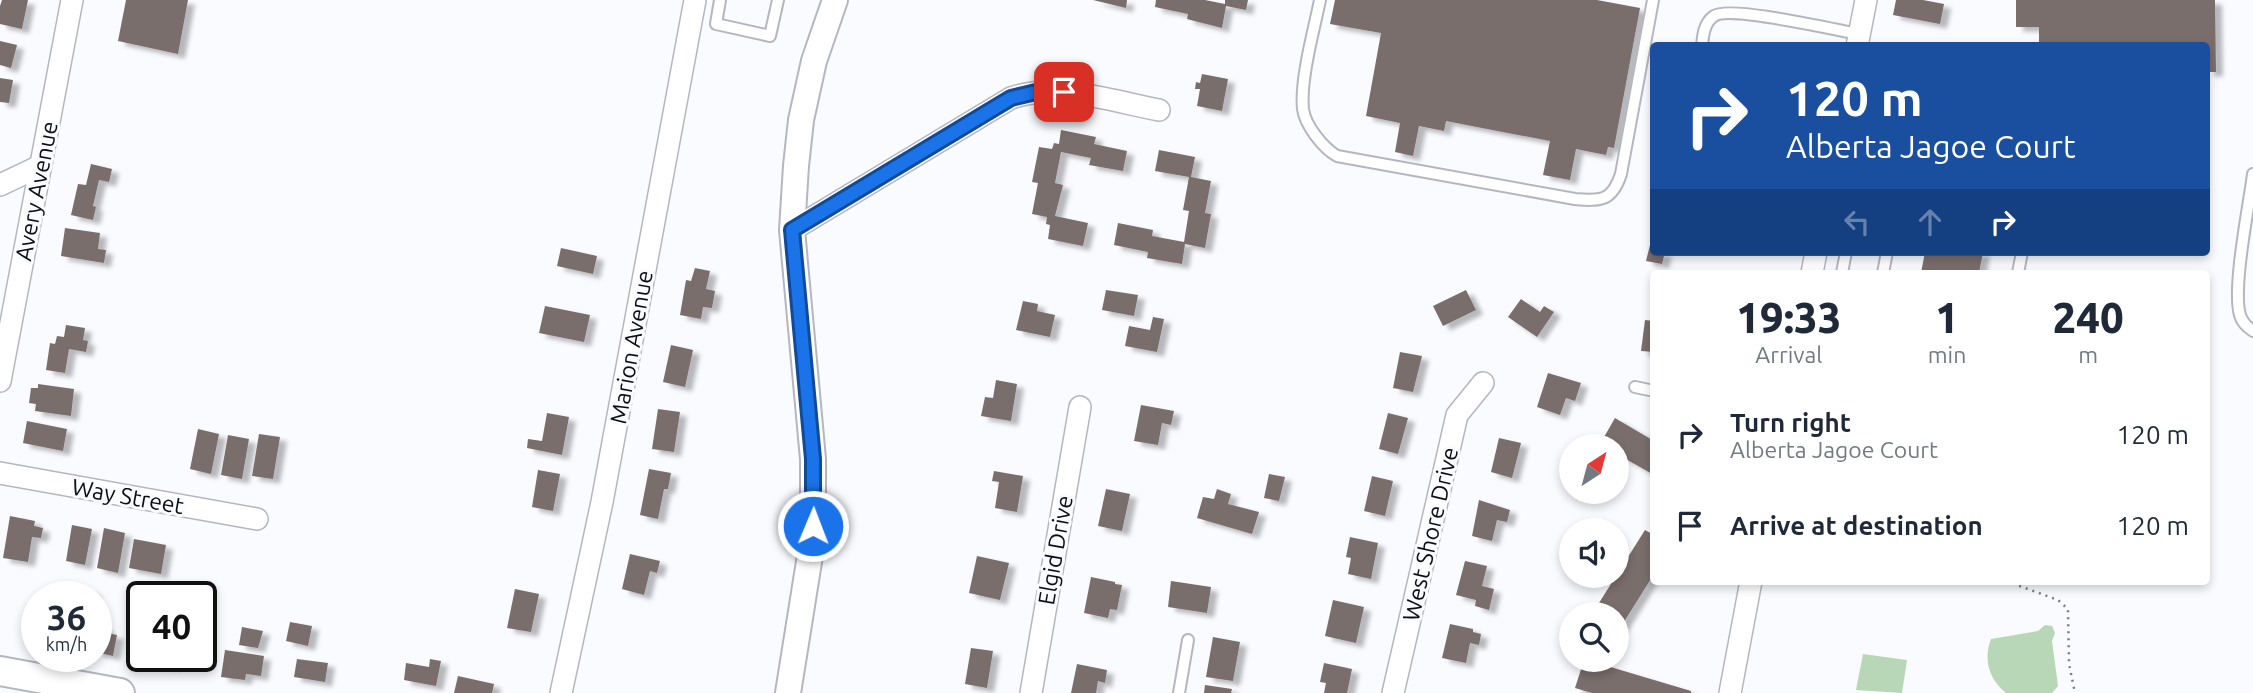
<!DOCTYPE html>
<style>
:root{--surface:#fff;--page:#f2f2f3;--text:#1f2937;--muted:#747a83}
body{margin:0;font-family:Ubuntu,sans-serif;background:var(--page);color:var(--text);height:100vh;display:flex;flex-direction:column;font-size:26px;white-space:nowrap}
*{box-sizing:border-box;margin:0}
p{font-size:23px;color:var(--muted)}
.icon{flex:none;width:38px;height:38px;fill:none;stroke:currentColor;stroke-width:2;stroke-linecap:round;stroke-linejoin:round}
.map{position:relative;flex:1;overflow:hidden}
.drawer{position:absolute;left:1650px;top:270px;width:560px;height:315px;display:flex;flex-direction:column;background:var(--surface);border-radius:7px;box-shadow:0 4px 10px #0003}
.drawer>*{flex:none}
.top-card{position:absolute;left:1650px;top:42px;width:560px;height:214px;border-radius:7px;box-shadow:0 4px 10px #0003;background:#1a4fa0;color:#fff;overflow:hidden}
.needle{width:46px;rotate:36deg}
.buttons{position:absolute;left:1559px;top:434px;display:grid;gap:14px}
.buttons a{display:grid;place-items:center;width:70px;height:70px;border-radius:50%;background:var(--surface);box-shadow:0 4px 10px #0003;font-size:35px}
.speed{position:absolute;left:21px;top:581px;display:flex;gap:14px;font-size:35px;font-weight:700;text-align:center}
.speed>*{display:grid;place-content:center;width:91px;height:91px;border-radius:50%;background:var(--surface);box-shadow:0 4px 10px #0003;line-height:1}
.speed small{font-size:18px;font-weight:400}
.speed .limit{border:4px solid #111;border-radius:10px;background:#fff;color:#111}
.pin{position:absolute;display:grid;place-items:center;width:60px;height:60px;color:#fff;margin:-30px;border-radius:14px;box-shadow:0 4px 10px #0006}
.me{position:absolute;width:77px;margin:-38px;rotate:1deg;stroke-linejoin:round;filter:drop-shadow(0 0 5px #0008)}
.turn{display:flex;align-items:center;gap:24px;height:147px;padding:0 21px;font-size:32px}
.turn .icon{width:91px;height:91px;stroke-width:2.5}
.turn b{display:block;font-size:49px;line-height:60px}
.lanes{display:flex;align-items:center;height:66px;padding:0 21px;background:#0003;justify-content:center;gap:35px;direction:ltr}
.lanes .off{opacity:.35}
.eta{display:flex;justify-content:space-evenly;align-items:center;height:119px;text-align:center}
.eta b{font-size:42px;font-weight:800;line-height:49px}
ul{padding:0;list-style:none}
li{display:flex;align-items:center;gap:21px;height:91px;padding:0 21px}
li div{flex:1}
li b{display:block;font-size:26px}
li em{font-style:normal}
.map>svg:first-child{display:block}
.green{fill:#b8d7b7}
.building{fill:#7a6e6d;filter:url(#shadow)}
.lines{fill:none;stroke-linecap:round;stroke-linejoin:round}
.service-casing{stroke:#b5b6c1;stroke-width:14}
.minor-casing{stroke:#b5b6c1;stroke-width:24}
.tertiary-casing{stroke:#b5b6c1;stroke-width:28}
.secondary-casing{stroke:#b5b6c1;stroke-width:32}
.path{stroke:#7c7c80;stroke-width:2.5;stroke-dasharray:2 5;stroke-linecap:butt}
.service{stroke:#fff;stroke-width:10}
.minor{stroke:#fff;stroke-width:21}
.tertiary{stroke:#fff;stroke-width:24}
.secondary{stroke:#fff;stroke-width:28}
.route-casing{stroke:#114b97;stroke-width:18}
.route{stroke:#1a73e8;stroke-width:12}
.labels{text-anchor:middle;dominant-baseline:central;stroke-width:6;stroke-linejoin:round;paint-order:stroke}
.street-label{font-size:23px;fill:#0e0e12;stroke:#fafbff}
</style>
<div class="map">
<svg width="2253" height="693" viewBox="0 0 2253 693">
<defs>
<filter id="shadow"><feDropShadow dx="7" dy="4.5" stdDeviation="2" flood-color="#0004"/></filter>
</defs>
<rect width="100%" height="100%" fill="#fafbff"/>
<!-- green -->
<g class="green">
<path d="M2045 625 2052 626 2055 633 2052 641 2058 686 2052 693H2006C1989 679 1983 660 1991 639L2038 631Z"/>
<polygon points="1863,654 1907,660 1902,693 1856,690"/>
</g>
<!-- building -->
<g class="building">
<polygon points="2,0 28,0 22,29 0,24 0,6"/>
<polygon points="126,0 188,0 178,54 118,41"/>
<polygon points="1093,0 1127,0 1126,8"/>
<polygon points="1156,0 1205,0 1225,4 1225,0 1248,0 1246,10 1226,6 1222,28 1187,19 1188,14 1155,7"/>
<polygon points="1335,0 1597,0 1640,8 1614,148 1608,147 1606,155 1576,149 1570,180 1543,175 1550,141 1446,121 1444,131 1419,126 1413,156 1395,152 1400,123 1366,116 1381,33 1330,24"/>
<polygon points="1896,0 1923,0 1944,4 1940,24 1893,15"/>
<polygon points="2016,0 2215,0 2216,72 2207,72 2207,46 2039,46 2039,27 2016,27"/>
<polygon points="0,41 17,45 11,68 0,65"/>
<polygon points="1202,74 1228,79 1222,111 1197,106 1200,89 1195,89 1196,82 1200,83"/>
<polygon points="0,78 13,80 9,103 0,102"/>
<polygon points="1061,130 1096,137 1094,144 1127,151 1123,171 1089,165 1091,158 1061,152 1055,183 1063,185 1055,216 1088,223 1083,246 1048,239 1050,225 1046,224 1047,217 1032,214 1038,183 1032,182 1039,147 1052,149 1054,143 1059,144"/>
<polygon points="1159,150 1195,157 1191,177 1211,181 1205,213 1211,214 1205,248 1185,244 1182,264 1147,258 1148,252 1114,245 1118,223 1153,230 1152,236 1184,242 1189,211 1183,210 1189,177 1155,171"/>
<polygon points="91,164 112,169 109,182 99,180 93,206 96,207 93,220 71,215 78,184 86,185"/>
<polygon points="65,228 100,233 98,249 106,250 104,263 61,256"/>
<polygon points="1650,245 1654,246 1654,252 1665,252 1662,264 1646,261"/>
<polygon points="561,248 597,256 593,274 557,266"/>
<polygon points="1925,252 1983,252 1979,273 1921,273"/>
<polygon points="695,268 710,271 706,289 715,291 712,308 703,307 701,319 680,315 686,280 691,281"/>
<polygon points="1106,290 1138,295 1134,316 1102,310"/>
<polygon points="1466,290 1476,310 1443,326 1433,306"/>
<polygon points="1521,299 1540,312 1544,306 1554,312 1537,337 1508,317"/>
<polygon points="1023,301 1038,304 1037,311 1055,315 1050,337 1016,330"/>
<polygon points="545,306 590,315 584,342 539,333"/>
<polygon points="1153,317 1164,319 1157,352 1125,346 1129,326 1150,330"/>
<polygon points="1645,320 1654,321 1654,352 1641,351"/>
<polygon points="66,325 85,328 83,340 88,341 86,352 69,349 65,373 46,370 50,343 55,344 57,336 64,337"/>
<polygon points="671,345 693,350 685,387 663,382"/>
<polygon points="1400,352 1422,356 1413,392 1393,388"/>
<polygon points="1548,373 1581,383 1575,401 1566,398 1560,415 1537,407"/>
<polygon points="996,380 1017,384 1011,421 981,416 985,397 993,398"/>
<polygon points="38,384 74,389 71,416 35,411 36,404 29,403 31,388 38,388"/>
<polygon points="1141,405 1174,411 1171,425 1162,423 1158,445 1134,441"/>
<polygon points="658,409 680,412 674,452 652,449"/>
<polygon points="547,413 569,417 562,455 527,448 528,439 542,441"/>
<polygon points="1388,413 1408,418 1398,454 1379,449"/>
<polygon points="1615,418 1654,441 1654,475 1617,454 1617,446 1600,444"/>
<polygon points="27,421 67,429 63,451 23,443"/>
<polygon points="198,429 219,434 211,474 190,469"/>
<polygon points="259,434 280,437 273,479 252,476"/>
<polygon points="228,435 249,439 242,479 221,475"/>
<polygon points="1499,438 1521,443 1512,478 1491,472"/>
<polygon points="649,469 671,473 668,489 664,489 658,519 640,515"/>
<polygon points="538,470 560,474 553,511 532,507"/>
<polygon points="994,471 1023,476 1017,512 995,508 999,482 992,481"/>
<polygon points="1269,474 1285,477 1279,501 1264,498"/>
<polygon points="1372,476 1393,481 1385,516 1364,511"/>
<polygon points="1106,489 1130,494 1122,531 1098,526"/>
<polygon points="1217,489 1231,494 1228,504 1259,512 1252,534 1197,518 1203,497 1214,499"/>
<polygon points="1479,500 1510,510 1507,522 1497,520 1492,541 1472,536"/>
<polygon points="10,516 35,521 34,526 43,528 41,538 32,537 28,562 3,558"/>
<polygon points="72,525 92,529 85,565 66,561"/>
<polygon points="104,528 125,533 118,573 97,568"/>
<polygon points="1645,530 1654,535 1654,574 1617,633 1617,614 1592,614"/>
<polygon points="1350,537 1378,543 1371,579 1348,574 1351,558 1346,557"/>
<polygon points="134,539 166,545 161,574 129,568"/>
<polygon points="630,554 660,561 657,573 650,571 644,595 622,589"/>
<polygon points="977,556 1009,563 1000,600 969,593"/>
<polygon points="1465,561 1487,566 1482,586 1494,589 1489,610 1475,606 1476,600 1456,595"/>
<polygon points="1091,577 1115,582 1115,584 1122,585 1117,610 1110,609 1108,618 1084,613"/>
<polygon points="1171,581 1211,587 1207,613 1168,607"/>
<polygon points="74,588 94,592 94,597 72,597"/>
<polygon points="515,589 539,594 531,632 507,628"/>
<polygon points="1333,600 1364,607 1356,643 1325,636"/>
<polygon points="36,604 37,605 37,635 29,633"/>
<polygon points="290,622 312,626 308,646 286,641"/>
<polygon points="1450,624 1473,629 1473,632 1481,634 1479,645 1470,643 1466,663 1442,658"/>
<polygon points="96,626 107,628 107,633 117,635 113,656 96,652"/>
<polygon points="242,627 263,631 258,648 239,645"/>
<polygon points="1213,637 1240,642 1233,681 1206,677"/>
<polygon points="971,648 993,651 987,688 965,684"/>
<polygon points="225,650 264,656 261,676 246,674 245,680 221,677"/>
<polygon points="146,656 176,656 174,666 145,661"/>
<polygon points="297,659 328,663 325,682 294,677"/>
<polygon points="430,659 441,661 436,686 404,680 406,663 429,667"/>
<polygon points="1587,660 1691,691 1691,693 1592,693 1575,688 1583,663 1586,664"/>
<polygon points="1324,663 1352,669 1347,693 1324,693 1326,683 1320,682"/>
<polygon points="1077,664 1107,670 1105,683 1098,681 1096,693 1071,693"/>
<polygon points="458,676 494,684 492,693 454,693"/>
<polygon points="1205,685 1232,689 1231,693 1204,693"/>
</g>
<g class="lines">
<defs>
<g id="service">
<polyline points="720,0 716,24 770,36 778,0"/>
<path d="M1320 0C1314 30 1300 79 1303 109 1305 125 1323 148 1337 156L1575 199C1600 201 1612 202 1621 174L1653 0"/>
<path d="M1702 46C1703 35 1704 23 1714 16 1729 5 1836 30 1859 34"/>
<path d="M2253 174C2249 206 2232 288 2240 315 2242 322 2247 327 2253 331"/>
<polyline points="1842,273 1846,252"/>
<polyline points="1883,273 1887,252"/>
<polyline points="2018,273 2022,252"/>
<polyline points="1635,387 1654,391"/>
<polyline points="1179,693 1188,640"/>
</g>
<g id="minor">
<polyline points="1857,46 1866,0"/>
<polyline points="0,185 40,166"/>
<path d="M792 230 1011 98C1059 82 1111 101 1159 110"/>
<polyline points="1812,273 1816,252"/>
<polyline points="0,381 72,0"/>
<polyline points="0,473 257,519"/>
<polyline points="561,693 602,502 695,0"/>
<polyline points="1031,693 1080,407"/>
<polyline points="1393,693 1457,415 1483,383"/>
<polyline points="1730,693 1751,581"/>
</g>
<polyline id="tertiary" points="788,693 812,543 813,509 813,459 792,230 796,166 801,120 814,61 835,0"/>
<polyline id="secondary" points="0,671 120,693"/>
</defs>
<!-- service casing -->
<use href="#service" class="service-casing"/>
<!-- minor casing -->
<use href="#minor" class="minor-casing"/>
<!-- tertiary casing -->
<use href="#tertiary" class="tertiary-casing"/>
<!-- secondary casing -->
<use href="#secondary" class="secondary-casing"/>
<!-- path -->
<polyline class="path" points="2006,581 2058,600 2068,609 2069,664 2075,693"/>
<!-- service -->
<use href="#service" class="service"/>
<!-- minor -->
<use href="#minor" class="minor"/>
<!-- tertiary -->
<use href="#tertiary" class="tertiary"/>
<!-- secondary -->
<use href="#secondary" class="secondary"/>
</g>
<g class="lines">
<defs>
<polyline id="route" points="813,526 813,459 792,230 1011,98 1036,92 1064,92"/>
</defs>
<!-- route casing -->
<use href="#route" class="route-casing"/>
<!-- route -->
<use href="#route" class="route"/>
</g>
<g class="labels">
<!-- street labels -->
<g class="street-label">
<text transform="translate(36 191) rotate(-79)">Avery Avenue</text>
<text transform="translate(631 347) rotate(-80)">Marion Avenue</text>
<text transform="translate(128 496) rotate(10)">Way Street</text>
<text transform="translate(1430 534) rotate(-77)">West Shore Drive</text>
<text transform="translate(1055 550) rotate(-80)">Elgid Drive</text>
</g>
</g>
</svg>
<div class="buttons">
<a><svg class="needle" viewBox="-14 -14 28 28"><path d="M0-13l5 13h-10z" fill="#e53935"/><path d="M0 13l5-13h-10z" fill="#747a83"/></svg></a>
<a><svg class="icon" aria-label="sound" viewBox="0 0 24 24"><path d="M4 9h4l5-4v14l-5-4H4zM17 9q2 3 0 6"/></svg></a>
<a><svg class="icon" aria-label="search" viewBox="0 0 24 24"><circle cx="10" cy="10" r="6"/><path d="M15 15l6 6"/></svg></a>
</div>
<div class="speed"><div>36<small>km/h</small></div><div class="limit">40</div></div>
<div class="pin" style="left:1064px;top:92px;background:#d93025"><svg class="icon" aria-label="arrive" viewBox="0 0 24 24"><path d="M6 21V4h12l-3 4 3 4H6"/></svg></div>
<svg class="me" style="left:813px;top:526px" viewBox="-20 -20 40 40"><circle r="17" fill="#1a73e8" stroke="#fff" stroke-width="3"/><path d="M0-11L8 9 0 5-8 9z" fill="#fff"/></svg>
<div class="top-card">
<div class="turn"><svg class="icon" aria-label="right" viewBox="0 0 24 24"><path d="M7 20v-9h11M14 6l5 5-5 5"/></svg><div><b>120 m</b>Alberta Jagoe Court</div></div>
<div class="lanes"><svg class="icon off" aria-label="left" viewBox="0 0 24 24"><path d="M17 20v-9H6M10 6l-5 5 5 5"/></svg><svg class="icon off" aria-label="ahead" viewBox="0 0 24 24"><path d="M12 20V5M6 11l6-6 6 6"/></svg><svg class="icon" aria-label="right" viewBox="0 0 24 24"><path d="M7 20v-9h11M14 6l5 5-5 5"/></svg></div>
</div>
<section class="drawer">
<div class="eta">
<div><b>19:33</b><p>Arrival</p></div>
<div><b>1</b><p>min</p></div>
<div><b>240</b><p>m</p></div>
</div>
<ul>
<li><svg class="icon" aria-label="right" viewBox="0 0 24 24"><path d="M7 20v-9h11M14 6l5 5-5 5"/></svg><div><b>Turn right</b><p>Alberta Jagoe Court</p></div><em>120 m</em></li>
<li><svg class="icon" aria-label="arrive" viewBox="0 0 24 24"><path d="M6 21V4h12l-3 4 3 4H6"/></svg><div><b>Arrive at destination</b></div><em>120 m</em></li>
</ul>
</section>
</div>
